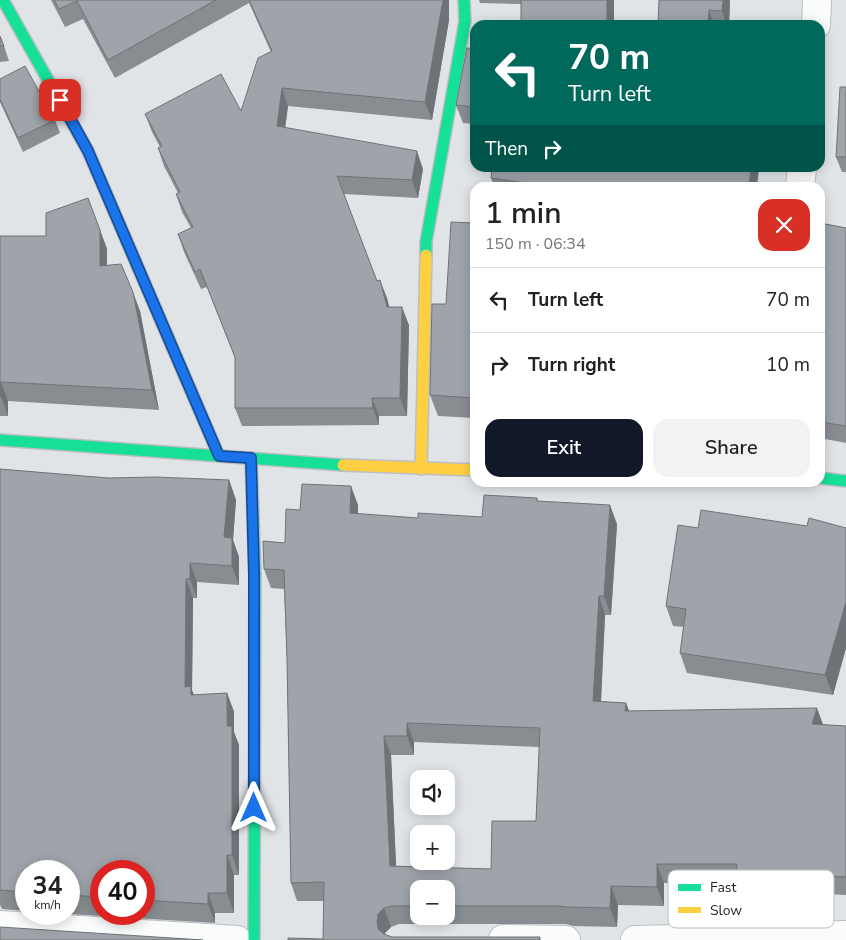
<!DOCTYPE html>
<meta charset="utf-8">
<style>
:root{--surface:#fff;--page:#f2f2f2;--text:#222;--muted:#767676;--line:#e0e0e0;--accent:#111827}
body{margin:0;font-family:"Nunito Sans",sans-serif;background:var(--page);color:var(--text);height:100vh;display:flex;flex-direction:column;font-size:19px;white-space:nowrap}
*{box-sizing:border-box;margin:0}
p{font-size:16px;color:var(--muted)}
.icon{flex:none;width:28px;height:28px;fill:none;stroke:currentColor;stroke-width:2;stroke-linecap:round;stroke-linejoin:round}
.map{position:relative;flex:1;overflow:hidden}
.side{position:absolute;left:470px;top:182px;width:355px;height:305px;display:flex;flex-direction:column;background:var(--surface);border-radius:15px;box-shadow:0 2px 12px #0003}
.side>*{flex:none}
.guide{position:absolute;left:470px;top:20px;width:355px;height:152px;border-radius:15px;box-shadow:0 2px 12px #0003;background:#00695c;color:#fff;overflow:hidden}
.tools{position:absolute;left:410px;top:770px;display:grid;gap:10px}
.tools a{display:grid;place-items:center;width:45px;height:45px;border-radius:10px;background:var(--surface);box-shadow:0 2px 12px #0003;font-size:25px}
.speed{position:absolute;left:15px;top:860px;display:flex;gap:10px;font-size:25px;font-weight:700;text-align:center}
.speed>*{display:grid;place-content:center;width:65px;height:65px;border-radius:50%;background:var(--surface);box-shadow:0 2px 12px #0003;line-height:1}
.speed small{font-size:12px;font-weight:400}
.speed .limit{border:8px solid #d22;background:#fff;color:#111}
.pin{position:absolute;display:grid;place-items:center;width:42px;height:42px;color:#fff;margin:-21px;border-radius:10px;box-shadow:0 2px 8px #0006}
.me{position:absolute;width:55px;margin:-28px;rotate:0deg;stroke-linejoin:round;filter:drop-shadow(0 0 4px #0008)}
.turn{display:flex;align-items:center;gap:18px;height:105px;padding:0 15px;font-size:22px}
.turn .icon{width:65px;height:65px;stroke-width:2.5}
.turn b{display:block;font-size:35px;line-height:42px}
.then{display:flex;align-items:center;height:48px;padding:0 15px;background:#0003;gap:10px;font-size:19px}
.round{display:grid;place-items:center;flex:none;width:52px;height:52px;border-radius:15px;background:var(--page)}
.overview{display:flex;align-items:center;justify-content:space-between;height:85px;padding:0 15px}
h1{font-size:30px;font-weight:600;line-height:38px}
.action{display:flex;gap:10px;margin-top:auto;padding:10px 15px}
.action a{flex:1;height:58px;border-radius:15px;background:var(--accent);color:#fff;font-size:20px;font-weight:600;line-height:58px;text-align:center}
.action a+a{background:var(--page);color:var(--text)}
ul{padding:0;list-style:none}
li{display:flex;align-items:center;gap:15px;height:65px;padding:0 15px;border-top:1px solid var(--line)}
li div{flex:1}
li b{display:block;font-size:19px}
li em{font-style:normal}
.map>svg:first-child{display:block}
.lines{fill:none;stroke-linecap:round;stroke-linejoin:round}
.street-casing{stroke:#bcbfc1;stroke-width:30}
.fast-casing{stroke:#bcbfc1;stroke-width:14}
.slow-casing{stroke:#bcbfc1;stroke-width:14}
.street{stroke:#fafbfb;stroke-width:28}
.fast{stroke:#16e098;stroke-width:11}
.slow{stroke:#ffcf43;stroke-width:11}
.wall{fill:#888d92;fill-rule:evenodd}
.shaded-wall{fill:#6f7377}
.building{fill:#9ea4aa;stroke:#6f7377;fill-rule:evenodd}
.route-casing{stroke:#114b97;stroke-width:12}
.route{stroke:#1a73e8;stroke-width:9}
.key{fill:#fff;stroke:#bbbcbc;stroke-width:1}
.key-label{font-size:14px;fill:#1d1f21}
</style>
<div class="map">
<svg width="846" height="940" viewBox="0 0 846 940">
<rect width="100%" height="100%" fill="#e1e4e7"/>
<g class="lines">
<defs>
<g id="street">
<polyline points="816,25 817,0"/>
<polyline points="800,188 802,168"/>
<polyline points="0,925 237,940"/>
<polyline points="503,939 566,940"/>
<polyline points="635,940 846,935"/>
</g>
<g id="fast">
<polyline points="3,0 88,151 219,456"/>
<polyline points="426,255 426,242 465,21 464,0"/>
<polyline points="0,440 343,465"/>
<polyline points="251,458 255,575 254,940"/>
<polyline points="820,478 846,481"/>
</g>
<g id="slow">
<polyline points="343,465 475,470"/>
<polyline points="421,469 426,255"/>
</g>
</defs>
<!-- street casing -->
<use href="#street" class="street-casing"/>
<!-- fast casing -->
<use href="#fast" class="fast-casing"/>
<!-- slow casing -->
<use href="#slow" class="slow-casing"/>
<!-- street -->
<use href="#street" class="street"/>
<!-- fast -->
<use href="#fast" class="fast"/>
<!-- slow -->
<use href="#slow" class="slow"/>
</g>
<!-- wall -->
<g class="wall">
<polygon points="51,0 449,0 449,20 432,120 288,106 285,128 423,169 418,198 344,194 377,281 387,298 389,307 409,325 407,416 379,416 379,425 242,426 235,408 235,358 207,287 201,289 184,252 178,234 191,228 182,212 176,194 178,193 164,166 158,148 160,147 152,132 145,114 241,111 271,52 249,3 115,78 83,19 65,27"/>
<polygon points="479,0 614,0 614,25 521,25 521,4 480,3"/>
<polygon points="659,0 730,0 729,25 658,25"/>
<polygon points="0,36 4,46 9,61 0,62"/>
<polygon points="475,49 475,124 463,123 456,105"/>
<polygon points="0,79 55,120 60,133 23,152 0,102"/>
<polygon points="846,87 846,172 842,172 836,157"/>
<polygon points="491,178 757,186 782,188 495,188"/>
<polygon points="88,198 107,249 107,265 140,311 159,410 8,401 8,416 0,416 0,236 46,236"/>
<polygon points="475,223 475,418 438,416 430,395 446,304"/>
<polygon points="820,223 846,228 846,443 820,438"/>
<path d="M0 469 108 478 229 480 236 500 233 540 239 557V585L197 582V598H193L192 690 194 695 227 693 234 712V732L239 745V875H234V913H215V923L69 914V871H26V911L2 909 0 905ZM101 871H144V914H101Z"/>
<path d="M537 498 538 501 617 524 611 615H605L601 702 626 703 629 711 846 726V895L804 893 803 900 743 898 737 883H664V906L618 905 617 927 573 926 566 924H399L391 927 385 933V935L392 937H540L541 940H288L323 939 324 901H297L291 883 287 659 284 589 271 588 264 569 285 543 300 510 358 505V514L418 518 482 517ZM414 742 539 747 536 821 491 869 396 867 391 755H414ZM419 889H446V916H419Z"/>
<polygon points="807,526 846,528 846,648 833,695 687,673 680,653 684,627 673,626 666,606 698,528"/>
</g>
<!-- shaded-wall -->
<g class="shaded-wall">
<polygon points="443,0 449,0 449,20 432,120 425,102"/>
<rect x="607" y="0" width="7" height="25"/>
<polygon points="723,0 730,0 729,25 727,25 722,11"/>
<polygon points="709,10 714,25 708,25"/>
<polygon points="282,88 288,106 283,144 277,126"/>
<polygon points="417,151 423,169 418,198 412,180"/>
<polygon points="751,168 759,168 757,188 749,186"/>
<polygon points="100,230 107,249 107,285 100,266"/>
<polygon points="380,280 387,298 394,325 387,307"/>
<polygon points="133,292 140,311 159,410 152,390"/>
<polygon points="402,307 409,325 407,416 400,398"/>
<polygon points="1,382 8,401 8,416 1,397"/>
<polygon points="372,398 379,416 379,425 373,408"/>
<polygon points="229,480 236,500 233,540 239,557 239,585 232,566 224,537"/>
<polygon points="351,486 358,505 357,532 350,513"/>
<polygon points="610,505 617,524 611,615 604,596"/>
<polygon points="190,563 197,582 197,598 190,579"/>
<polygon points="186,579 193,598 192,690 198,706 185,687"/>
<polygon points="599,596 605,615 600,720 593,701"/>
<polygon points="846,602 846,648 833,695 825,675"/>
<polygon points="227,693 234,712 234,732 239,745 239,875 232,855"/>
<polygon points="626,703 633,722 625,711"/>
<polygon points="817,708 824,727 812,724"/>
<polygon points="407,723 414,742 414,755 407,736"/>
<polygon points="384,736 391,755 397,885 390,866"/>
<polygon points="227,855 234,875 234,913 227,893"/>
<polygon points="657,864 664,883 664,906 657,887"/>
<polygon points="797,874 804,893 803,900 797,882"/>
<polygon points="611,886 618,905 617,927 610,908"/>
<polygon points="208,893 215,913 215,923 208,904"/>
<polygon points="384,908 391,927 385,933 384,940 378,929 377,922 378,914"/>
</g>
<!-- building -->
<g class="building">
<polygon points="54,0 216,0 108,60 77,1 59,9"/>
<polygon points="249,0 443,0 425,102 282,88 277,126 417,151 412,180 337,176 377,281 380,280 387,307 402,307 400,398 372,398 373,408 235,408 235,357 200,269 195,272 178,234 193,227 176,194 180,192 158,148 162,146 145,114 221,74 241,111 258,58 272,51"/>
<rect x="521" y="0" width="86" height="25"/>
<polygon points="659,0 723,0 722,11 709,10 708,25 658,25"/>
<polygon points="0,36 4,46 0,46"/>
<polygon points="467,48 475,49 475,107 456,105"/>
<polygon points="25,66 55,120 18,138 0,99 0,79"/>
<polygon points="840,87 846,87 846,157 836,157"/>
<polygon points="492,168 751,168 749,186 782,188 562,188 491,178"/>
<polygon points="88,198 100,230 100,266 121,264 133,292 152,390 1,382 0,397 0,236 46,236 46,213"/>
<polygon points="451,222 475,223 475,398 430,395 432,304 446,304"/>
<polygon points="820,223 846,228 846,426 820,422"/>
<polygon points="0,469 108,478 156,477 229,480 224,537 232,538 232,566 190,563 190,579 186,579 185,687 191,686 191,695 227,693 227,726 232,726 232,855 227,855 227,893 208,893 208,904 144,900 144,871 101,871 101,897 69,895 69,871 26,871 26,892 0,890"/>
<path d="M302 484 351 486 350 513 418 518V513L482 517 484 495 537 498V501L610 505 604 596H599L593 701 626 703 625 711 817 708 812 724 846 726V877L797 874V882L736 879 737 864H657V887L611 886 610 908 566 907 559 906H446V889H419V906H392L384 908 378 914 377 922 378 929 384 934 392 937H540L539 940H288V938L323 939 324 882 291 883 287 659 284 570 264 569 263 541 285 543 286 509 300 510ZM407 723 540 728 536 821H492L491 869 390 866 384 736H407Z"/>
<polygon points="701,510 807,526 809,518 846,528 846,602 825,675 680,653 686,609 666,606 678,525 698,528"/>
<polygon points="0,927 203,940 0,940"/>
</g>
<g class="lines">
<defs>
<polyline id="route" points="60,100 88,151 219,456 251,458 254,574 254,808"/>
</defs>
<!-- route casing -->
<use href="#route" class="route-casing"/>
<!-- route -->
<use href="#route" class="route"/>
</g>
<!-- legend -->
<rect x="668" y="870" width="166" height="58" rx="8" class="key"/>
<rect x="678" y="884" width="23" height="7" fill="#16e098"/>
<rect x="678" y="907" width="23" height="6" fill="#ffcf43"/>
<g class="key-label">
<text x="710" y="892">Fast</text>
<text x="710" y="915">Slow</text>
</g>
</svg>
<div class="tools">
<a><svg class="icon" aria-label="sound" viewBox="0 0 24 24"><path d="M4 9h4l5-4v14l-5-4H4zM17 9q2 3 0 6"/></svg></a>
<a>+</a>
<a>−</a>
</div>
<div class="speed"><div>34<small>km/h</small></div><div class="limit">40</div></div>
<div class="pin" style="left:60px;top:100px;background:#d93025"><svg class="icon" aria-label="arrive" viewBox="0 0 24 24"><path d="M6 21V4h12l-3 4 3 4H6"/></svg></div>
<svg class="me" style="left:254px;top:808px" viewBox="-20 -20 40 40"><path d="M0-17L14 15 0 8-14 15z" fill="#1a73e8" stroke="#fff" stroke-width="4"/></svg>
<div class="guide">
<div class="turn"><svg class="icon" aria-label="left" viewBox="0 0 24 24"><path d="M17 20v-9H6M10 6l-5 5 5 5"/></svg><div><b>70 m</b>Turn left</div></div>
<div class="then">Then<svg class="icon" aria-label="right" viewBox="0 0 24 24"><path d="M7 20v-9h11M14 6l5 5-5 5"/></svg></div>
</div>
<section class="side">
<div class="overview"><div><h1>1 min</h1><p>150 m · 06:34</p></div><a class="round" style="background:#d93025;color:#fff"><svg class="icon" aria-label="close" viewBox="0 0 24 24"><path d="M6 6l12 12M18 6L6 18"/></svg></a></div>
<ul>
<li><svg class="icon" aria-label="left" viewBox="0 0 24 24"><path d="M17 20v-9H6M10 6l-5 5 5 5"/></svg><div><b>Turn left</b></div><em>70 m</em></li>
<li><svg class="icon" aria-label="right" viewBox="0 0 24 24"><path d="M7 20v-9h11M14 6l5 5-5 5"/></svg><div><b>Turn right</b></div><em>10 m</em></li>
</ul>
<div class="action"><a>Exit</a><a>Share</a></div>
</section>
</div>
